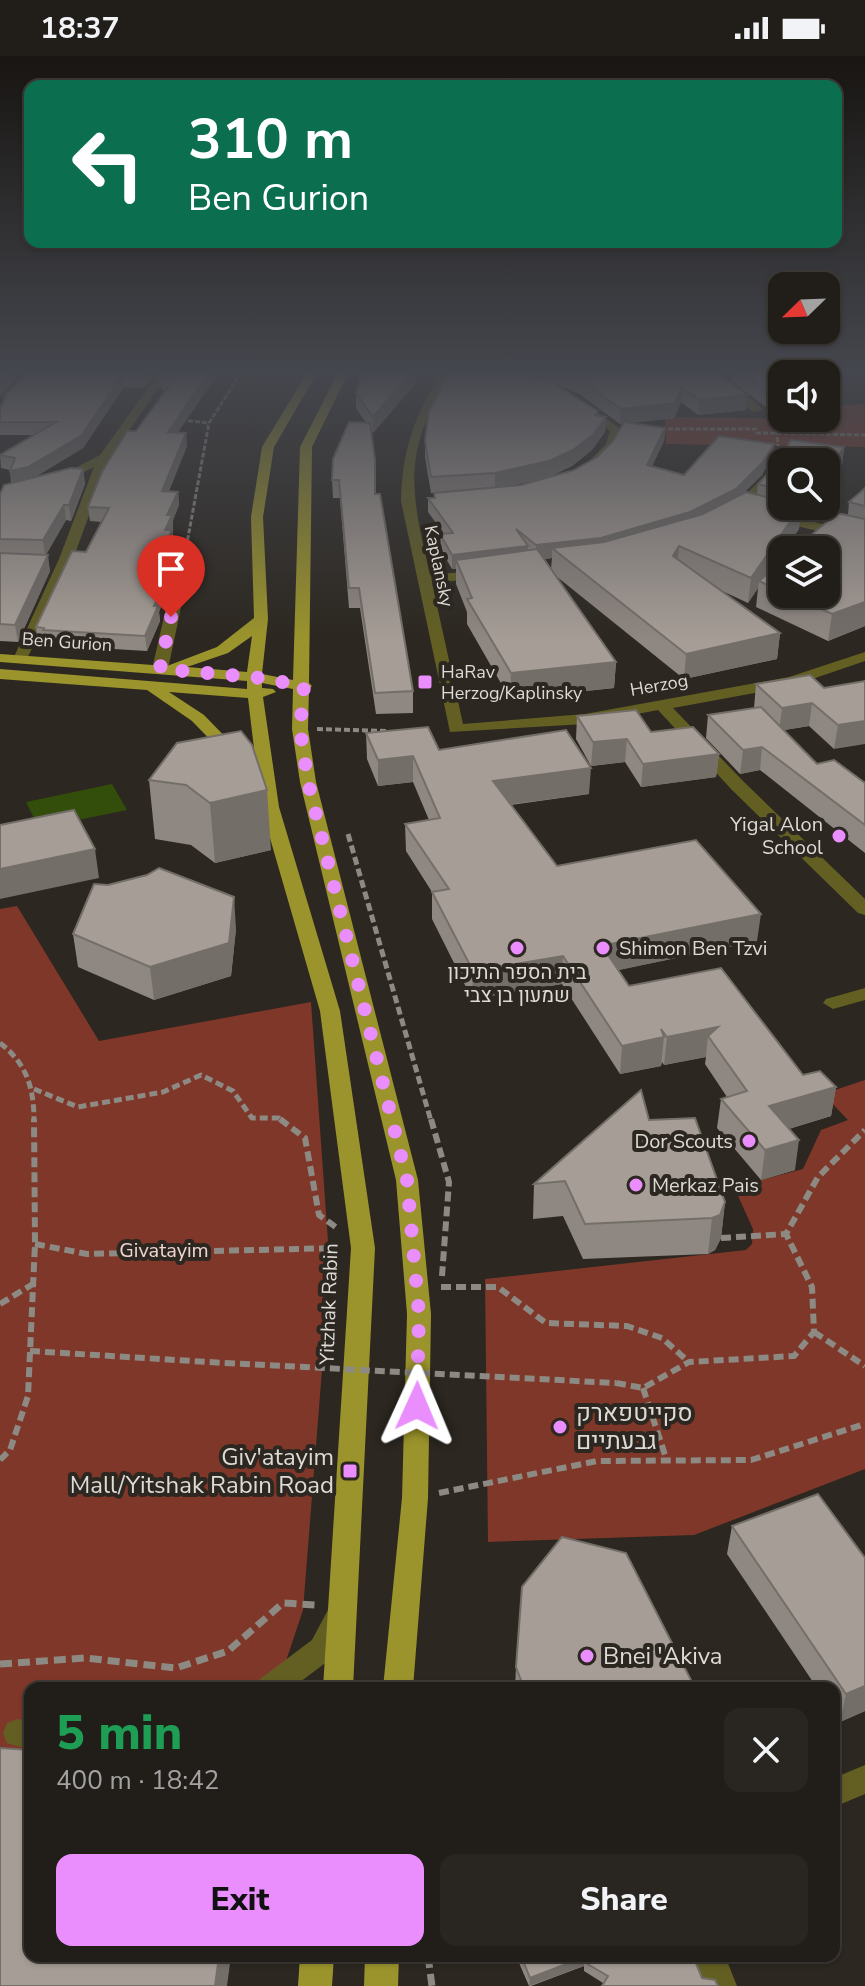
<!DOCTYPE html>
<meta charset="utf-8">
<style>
:root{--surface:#211d18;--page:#292621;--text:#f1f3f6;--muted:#a2a2a2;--line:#3e3b37;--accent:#ea8dfd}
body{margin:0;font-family:"Nunito Sans",Heebo,sans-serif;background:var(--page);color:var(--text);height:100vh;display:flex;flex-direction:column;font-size:30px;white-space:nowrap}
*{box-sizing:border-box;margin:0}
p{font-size:26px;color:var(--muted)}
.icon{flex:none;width:44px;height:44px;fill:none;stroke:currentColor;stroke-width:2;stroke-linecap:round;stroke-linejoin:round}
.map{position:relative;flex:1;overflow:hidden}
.side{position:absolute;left:24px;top:1626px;width:816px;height:280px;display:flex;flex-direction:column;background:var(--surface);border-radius:16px;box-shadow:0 2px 6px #0004,0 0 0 2px var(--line)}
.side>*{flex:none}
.banner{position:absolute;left:24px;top:24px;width:818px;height:168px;border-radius:16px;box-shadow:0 2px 6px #0004,0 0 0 2px var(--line);background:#0b6e4f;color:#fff;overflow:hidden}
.needle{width:52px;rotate:247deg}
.buttons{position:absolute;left:768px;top:216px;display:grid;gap:16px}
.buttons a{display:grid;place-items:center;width:72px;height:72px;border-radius:16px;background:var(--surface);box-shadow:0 2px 6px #0004,0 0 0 2px var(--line);font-size:40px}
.pin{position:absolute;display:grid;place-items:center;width:68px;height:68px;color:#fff;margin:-82px -34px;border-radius:50% 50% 50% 0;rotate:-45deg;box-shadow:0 0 8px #0007}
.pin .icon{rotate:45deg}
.me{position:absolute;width:88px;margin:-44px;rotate:1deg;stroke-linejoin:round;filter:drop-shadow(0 0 6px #0008)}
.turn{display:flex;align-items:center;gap:28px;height:168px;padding:0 32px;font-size:36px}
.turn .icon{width:104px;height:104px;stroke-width:2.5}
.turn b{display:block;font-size:56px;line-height:68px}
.round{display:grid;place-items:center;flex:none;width:84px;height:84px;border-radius:16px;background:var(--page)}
.overview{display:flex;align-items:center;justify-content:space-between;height:136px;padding:0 32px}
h1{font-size:48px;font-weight:800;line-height:60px;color:#1e9e55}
.primary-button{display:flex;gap:16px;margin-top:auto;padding:16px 32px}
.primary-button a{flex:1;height:92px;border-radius:16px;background:var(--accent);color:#111;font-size:32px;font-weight:800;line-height:92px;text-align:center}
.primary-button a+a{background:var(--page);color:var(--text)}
.status{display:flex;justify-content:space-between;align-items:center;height:56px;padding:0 40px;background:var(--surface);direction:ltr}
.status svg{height:22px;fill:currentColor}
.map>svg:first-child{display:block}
.green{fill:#7f3729}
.water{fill:#334d0a}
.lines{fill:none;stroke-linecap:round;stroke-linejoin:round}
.path-far4{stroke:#8d8983;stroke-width:3;stroke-dasharray:5 2;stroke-linecap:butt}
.path-far3{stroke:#8d8983;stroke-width:4;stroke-dasharray:6 3;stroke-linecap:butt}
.path-far2{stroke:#8d8983;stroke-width:5;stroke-dasharray:8 4;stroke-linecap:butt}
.path-far1{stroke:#8d8983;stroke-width:6;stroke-dasharray:10 5;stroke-linecap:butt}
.path{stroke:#8d8983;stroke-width:7;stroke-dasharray:12 6;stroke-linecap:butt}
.minor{fill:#635f23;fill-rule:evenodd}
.major{fill:#9b942c;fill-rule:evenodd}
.path-bridge{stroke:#8d8983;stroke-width:6;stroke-dasharray:10 5;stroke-linecap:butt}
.wall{fill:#8f8781;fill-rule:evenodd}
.shaded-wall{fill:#746e69}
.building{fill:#a69d96;stroke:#746e69;stroke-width:2}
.route{stroke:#ea8dfd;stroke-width:14;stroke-dasharray:0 25.2}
.poi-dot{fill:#ea8dfd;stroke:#2c2720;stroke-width:3}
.labels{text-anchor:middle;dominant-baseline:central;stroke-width:8;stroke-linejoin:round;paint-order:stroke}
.far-street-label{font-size:18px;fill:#dedbd6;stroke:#2c2720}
.far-poi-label{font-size:18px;fill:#dedbd6;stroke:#2c2720;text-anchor:start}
.poi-label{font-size:20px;fill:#dedbd6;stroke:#2c2720;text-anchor:end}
.park-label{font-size:20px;fill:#efd6d0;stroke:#2c2720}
.street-label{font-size:20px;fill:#dedbd6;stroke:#2c2720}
.near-poi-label{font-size:24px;fill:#dedbd6;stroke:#2c2720;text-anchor:start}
</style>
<div class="status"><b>18:37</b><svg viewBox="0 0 49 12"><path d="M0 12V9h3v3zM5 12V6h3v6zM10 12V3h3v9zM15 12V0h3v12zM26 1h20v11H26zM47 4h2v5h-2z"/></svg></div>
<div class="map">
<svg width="865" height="1930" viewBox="0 0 865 1930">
<rect width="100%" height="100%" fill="#2c2720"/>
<!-- green -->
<g class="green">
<polygon points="865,348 865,391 666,388 665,361 816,363 826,362 826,350"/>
<polygon points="17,850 99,985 311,946 330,1213 303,1554 277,1632 30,1632 30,1712 0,1709 0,853"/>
<polygon points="865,1024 865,1413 694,1479 488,1486 485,1223 746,1194 752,1188 753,1173 734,1131 803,1113 821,1074 848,1064 823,1038"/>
</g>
<!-- water -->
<polygon class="water" points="112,728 127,754 39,772 26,746"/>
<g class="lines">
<!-- path-far4 -->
<g class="path-far4">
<polyline points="181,364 209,367"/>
<polyline points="766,364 777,377 778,390"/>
<polyline points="661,373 756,373 757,377 865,379"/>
<polyline points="185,498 209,367 242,315"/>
</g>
<!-- path-far3 -->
<polyline class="path-far3" points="317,673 387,675"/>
<!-- path-far2 -->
<g class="path-far2">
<polyline points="348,778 431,1065"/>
<path d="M0 987C27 1008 34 1032 34 1065"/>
<polyline points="34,1033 78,1051 163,1036 201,1019 233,1035 252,1062 279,1062 283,1065"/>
</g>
<!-- path-far1 -->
<g class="path-far1">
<polyline points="280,1063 305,1082 319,1159 337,1172"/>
<polyline points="431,1063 449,1126 442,1220"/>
<polyline points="721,1182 786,1178"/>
<polyline points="35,1188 87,1198 338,1192"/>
<polyline points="441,1231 498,1231 546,1267 627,1270 662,1282 689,1306"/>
<polyline points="0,1248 33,1228"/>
<polyline points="814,1276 865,1310"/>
<polyline points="30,1295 225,1307"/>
<polyline points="616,1327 643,1332 689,1306 794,1300 814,1276 812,1231 786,1178 818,1121 865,1074"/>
<polyline points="643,1332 667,1405"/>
<polyline points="0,1404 10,1394 28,1340 35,1188 34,1063"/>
<polyline points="439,1437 597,1405 751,1404 865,1368"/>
</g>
<!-- path -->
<g class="path">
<polyline points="0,1608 85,1602 176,1612 228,1595 283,1547 316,1549"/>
<polyline points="428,1900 432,1930"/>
</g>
<!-- minor -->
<g class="minor">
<polygon points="160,315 170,315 110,402 73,503 27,603 20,607 15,606 13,603 59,503 94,411 62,427 52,424 100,399"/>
<path d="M444 315H454C401 394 410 432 430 519L483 514 490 518 483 522 432 527 463 668 585 658 789 621 865 596V605L792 630 673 652 744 726 865 843V859L858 857 732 734 658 654 585 668 450 676 401 445C402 394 415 356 444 315Z"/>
<path d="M694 315C720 315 745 336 763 354L753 356 712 324Z"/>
<polygon points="585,347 622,374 616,392 596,408 590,404 606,388 610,375 581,352 579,350"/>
<polygon points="776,401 786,404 782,406 773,426 741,458 731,458 731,452 764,421"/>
<polygon points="776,457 865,478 865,486 771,464 770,461"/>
<polygon points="183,505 190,509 168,613 160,618 152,613 176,509"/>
<polygon points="865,932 865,944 833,953 823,947 826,943"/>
<polygon points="339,1549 349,1552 353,1561 332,1602 292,1632 255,1632 260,1623 312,1584 329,1552"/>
<polygon points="18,1663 30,1666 30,1694 7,1687 3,1677 7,1667"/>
<polygon points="865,1709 865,1738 834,1751 834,1722"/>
<polygon points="691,1900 725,1900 737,1930 703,1930"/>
</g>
<!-- major -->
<g class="major">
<path d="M308 315H318L274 391 263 461 268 563 262 618 293 624 300 391 339 315H349L312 391 309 627 312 630 309 633 308 673 316 726 418 1124 431 1258 428 1442 413 1632H383L402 1442 407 1258 396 1124 300 726 292 673 293 633 262 627V632L273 633 276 636 263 641 279 751 340 955 375 1192 353 1632H323L351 1192 320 955 261 751 248 642 169 636 204 659 240 696V702H228L192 665 147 634 0 623V613L247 633V625L0 606V598L167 610 217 591 254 562 251 461 262 391ZM252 580 247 616 187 611 228 597Z"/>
<polygon points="300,1900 334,1900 332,1930 298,1930"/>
<polygon points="365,1900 399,1900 398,1930 364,1930"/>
</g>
<!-- path-bridge -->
<polyline class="path-bridge" points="225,1307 616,1327"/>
</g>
<!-- wall -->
<g class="wall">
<polygon points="29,315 157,315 144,332 124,331 83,392 35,421 83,413 85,428 71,465 66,464 46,498 50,515 18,586 0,585 0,438 11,427 10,414 1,412 0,399 34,379 0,379 0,353 4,344 4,340"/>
<polygon points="220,315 178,376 187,390 169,435 178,436 179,449 173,464 173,488 166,505 167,519 165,524 166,538 159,556 160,565 147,595 45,589 44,587 38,586 36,571 86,496 102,466 90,465 88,451 136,375 167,334 161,333 160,320"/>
<polygon points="365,315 419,315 413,330 373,377 371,374 376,438 413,635 413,657 376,658 360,552 349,552 340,442 333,442 332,424 366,367 356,352 356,337"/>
<path d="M450 315H724H716L747 339 746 354 698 359 681 346 674 362 631 367 665 372 664 385 652 410 684 419 719 380 774 388 772 401 762 419 743 437 746 436 757 439 758 428 777 408 791 384 844 391 842 410 826 433V406H782V450H814L807 461 800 459 799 473 784 494H782V497L769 516 782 505V538H826V494H794L837 457 848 459 849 446 865 432V570L828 585 756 551 758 532 748 547 720 534 780 577 777 603 684 623 556 520 616 606 614 632 510 643 467 568V556L456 528V513H452L440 492V478H444L428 456V442H434V437H438H431L425 401V385L429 355ZM534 320 543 322 579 338 620 368H623L613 385 597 401 574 414 549 421 572 410 592 394 605 376 606 361 598 359V355L553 327ZM547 422 521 429 509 430 527 426ZM552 502 551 513 544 503Z"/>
<polygon points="732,315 809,315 782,318 782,358 777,359 731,325"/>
<polygon points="865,625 834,693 809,670 784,674 817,708 865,727 865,797 760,714 740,718 706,682 708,659 754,652 756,628 824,632"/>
<polygon points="577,660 651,676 719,698 716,721 641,731 625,706 591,710 576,683"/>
<polygon points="366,677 439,694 589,738 511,749 557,810 757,885 618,914 629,930 803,1019 836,1031 831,1060 789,1073 795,1114 761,1124 717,1072 721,1043 727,1041 705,1008 706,1001 664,1009 662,1006 661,1010 620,1018 562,928 472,943 432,863 432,836 406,795 405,768 429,764 413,726 378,730 367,703"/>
<polygon points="177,687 271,794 215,807 191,789 155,783 149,724"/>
<polygon points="236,873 231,920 154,944 78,911 73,878"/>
<polygon points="649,1064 725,1146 721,1182 715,1194 708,1198 583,1203 563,1160 533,1163 534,1128"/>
<polygon points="732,1470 865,1502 865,1655 840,1666 834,1657 834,1632 817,1632 727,1498"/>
<polygon points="516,1611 693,1628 693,1632 515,1632"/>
<polygon points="516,1900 693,1900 603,1927 584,1915 584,1910 531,1930 529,1930"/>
</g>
<!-- shaded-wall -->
<g class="shaded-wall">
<polygon points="10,315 23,315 0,340 0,325"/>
<polygon points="147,315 157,315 144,332 143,320"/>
<polygon points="210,315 220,315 169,389 168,376"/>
<polygon points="413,315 419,315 413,330 373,377 373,361"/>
<polygon points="122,319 124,331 83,392 30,424 12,429 10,415"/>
<polygon points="682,331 681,346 674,362 620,368 621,353"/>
<polygon points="747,339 746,354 698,359 699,344"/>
<polygon points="782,343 782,358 777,359 779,344"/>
<polygon points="606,361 605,376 592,394 572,410 548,421 495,433 495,417"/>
<polygon points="665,372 664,385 646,423 647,409"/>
<polygon points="186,377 187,390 163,449 162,435"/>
<polygon points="774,388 772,401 762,419 734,447 689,470 563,500 552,492 552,502 536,504 536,489"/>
<polygon points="844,391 842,410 826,433 826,417"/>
<polygon points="83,413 85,428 71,465 69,449"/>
<polygon points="178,436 179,449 173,464 173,488 159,519 158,504 167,459"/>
<polygon points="64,449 66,464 45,501 43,484"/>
<polygon points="802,450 799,473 784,494 782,494 782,497 762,526 759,525 758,532 748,547 751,522"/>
<polygon points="808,450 814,450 807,461"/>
<polygon points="528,490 528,505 456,504 456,513 452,513 452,499"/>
<polygon points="679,490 677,514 673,500"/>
<polygon points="48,499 50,515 18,586 15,569"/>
<polygon points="166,505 167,519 165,524 166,538 159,556 160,565 147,595 145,580 158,523"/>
<polygon points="865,546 865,570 828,585 832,558"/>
<polygon points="780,577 777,603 684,623 686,598"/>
<polygon points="616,606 614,632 510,643 511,617"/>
<polygon points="812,647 809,670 779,675 782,652"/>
<polygon points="865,665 865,688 834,693 838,669"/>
<polygon points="627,683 625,706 591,710 593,686"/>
<polygon points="762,691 760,714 740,718 743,694"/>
<polygon points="719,698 716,721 641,731 643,708"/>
<polygon points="413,700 413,726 378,730 378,704"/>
<polygon points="591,712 589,738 492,751 493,725"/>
<polygon points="267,734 271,794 215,807 210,747"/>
<polygon points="95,793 99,822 0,843 0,813"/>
<polygon points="234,841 236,873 231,920 154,944 150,911"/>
<polygon points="761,858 757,885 605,917 602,921 605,889"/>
<polygon points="563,900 562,928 472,943 473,915"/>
<polygon points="718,971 708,980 706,1001 664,1009 667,981"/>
<polygon points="664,981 661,1010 620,1018 622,990"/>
<polygon points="836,1031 831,1060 765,1080 769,1050"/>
<polygon points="799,1084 795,1114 761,1124 765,1094"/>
<polygon points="725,1146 721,1182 715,1194 708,1198 712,1162"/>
<polygon points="865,1630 865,1655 840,1666 846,1638"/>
<polygon points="219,1900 231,1900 227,1930 215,1930"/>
<polygon points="588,1900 584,1906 584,1910 529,1930 530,1922"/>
</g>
<!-- building -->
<g class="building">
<polygon points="0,315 10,315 0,325"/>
<polygon points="29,315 147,315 143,320 122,319 82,379 28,411 10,415 15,402 0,399 56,366 0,366 0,353 6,340 4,340"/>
<polygon points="163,315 210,315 168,376 186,377 162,435 178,436 167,459 172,459 165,474 172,474 158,504 166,505 158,523 165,523 154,550 158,550 145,580 43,574 44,572 36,571 72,495 86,496 109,452 88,451 102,416 127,375 136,375 174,323 160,320"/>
<polygon points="365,315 413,315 373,361 356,337 362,318"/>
<polygon points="450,315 519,315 553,327 598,355 595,359 606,361 593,379 573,394 549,405 495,417 431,421 425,385 429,355"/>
<polygon points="560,315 715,315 747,339 699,344 682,331 675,347 621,353 579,323"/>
<polygon points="738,315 809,315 814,318 782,318 782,343 779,344"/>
<polygon points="349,366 370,367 375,404 375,438 380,438 413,635 375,637 359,532 349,532 339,424 332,424 333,403"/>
<polygon points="624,366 665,372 647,409 684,419 719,380 774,388 763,406 736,433 690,456 601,482 536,489 516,473 528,490 452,499 440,478 453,477 428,442 435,442 434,437 521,429 574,414 597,401 613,385"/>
<polygon points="791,384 844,391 826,417 826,406 782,406 782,434 758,428 777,408"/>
<polygon points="71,412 83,413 69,449 64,449 43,484 0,483 0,438 4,429"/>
<polygon points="865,432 865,450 849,446"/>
<polygon points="746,436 782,445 782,450 801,450 751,522 679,490 673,500 780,577 686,598 552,492 604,486 703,458"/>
<polygon points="837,457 865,463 865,546 832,558 787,538 826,538 826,494 794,494"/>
<polygon points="537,493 616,606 511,617 467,543 472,542 456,504"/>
<polygon points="0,497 48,499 15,569 0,568"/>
<polygon points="782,505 782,536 759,525"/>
<polygon points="810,619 824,632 865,625 865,665 838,669 812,647 782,652 756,628"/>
<polygon points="761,651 817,708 834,704 865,727 865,769 762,691 743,694 708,659"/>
<polygon points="636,654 651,676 693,671 719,698 643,708 627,683 593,686 577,660"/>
<polygon points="428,671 439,694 566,674 591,712 493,725 557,810 696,784 761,858 605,889 607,893 604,893 629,930 721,912 803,1019 820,1015 836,1031 769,1050 799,1084 765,1094 721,1043 747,1035 708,980 718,971 667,981 661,973 664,981 622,990 563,900 473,915 432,836 449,833 405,768 440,762 413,700 378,704 366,677"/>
<polygon points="241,675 252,689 267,734 210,747 186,729 149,724 177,687"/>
<polygon points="74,754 95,793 0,813 0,769"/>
<polygon points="159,812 234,841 229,887 150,911 73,878 94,828 108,829 147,819"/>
<polygon points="641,1034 649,1064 695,1062 725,1146 720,1159 712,1162 585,1168 565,1125 534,1128"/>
<polygon points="818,1438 865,1502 865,1630 846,1638 732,1470"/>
<polygon points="562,1481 626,1497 693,1628 691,1632 524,1632 516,1611 522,1531"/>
<polygon points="0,1692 30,1694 30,1900 219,1900 215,1930 0,1930"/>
<polygon points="521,1900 587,1900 530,1922"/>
<polygon points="588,1900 693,1900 702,1922 715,1924 718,1930 602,1930 608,1920 584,1906"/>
</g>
<!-- sky -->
<linearGradient id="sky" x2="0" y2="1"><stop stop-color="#181512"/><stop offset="0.54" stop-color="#45474e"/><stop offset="1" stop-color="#45474e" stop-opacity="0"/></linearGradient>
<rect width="865" height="585" fill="url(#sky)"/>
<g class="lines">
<!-- route -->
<polyline class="route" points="171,561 160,613 254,621 304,630 300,673 308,726 407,1124 419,1258 417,1350"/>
</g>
<!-- markers -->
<g class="poi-dot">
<rect x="417" y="618" width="16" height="16" rx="4"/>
<circle cx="839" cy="780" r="8"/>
<circle cx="517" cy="892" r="8"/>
<circle cx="603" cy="892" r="8"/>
<circle cx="749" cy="1085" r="8"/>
<circle cx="636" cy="1129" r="8"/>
<circle cx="560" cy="1371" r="8"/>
<rect x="342" y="1407" width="16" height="16" rx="4"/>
<circle cx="587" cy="1600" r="8"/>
</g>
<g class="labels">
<!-- far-street labels -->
<g class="far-street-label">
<text transform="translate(439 510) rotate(78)">Kaplansky</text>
<text transform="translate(67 586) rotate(4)">Ben Gurion</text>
<text transform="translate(659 629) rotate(-10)">Herzog</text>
</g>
<!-- far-poi labels -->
<g class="far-poi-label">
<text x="441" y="616">HaRav<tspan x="441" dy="21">Herzog/Kaplinsky</tspan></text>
</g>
<!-- poi labels -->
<g class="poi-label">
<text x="823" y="768">Yigal Alon<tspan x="823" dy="23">School</tspan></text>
<text x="619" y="892" text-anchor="start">Shimon Ben Tzvi</text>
<text x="517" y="916" text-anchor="middle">בית הספר התיכון<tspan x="517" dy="23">שמעון בן צבי</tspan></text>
<text x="733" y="1085">Dor Scouts</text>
<text x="652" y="1129" text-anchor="start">Merkaz Pais</text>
</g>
<!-- park labels -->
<g class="park-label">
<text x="164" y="1194">Givatayim</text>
</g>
<!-- street labels -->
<g class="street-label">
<text transform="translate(329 1248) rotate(-88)">Yitzhak Rabin</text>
</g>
<!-- near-poi labels -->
<g class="near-poi-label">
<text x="576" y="1357">סקייטפארק<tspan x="576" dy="28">גבעתיים</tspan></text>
<text x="334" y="1401" text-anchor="end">Giv'atayim<tspan x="334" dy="28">Mall/Yitshak Rabin Road</tspan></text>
<text x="603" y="1600">Bnei 'Akiva</text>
</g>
</g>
</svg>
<div class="buttons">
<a><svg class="needle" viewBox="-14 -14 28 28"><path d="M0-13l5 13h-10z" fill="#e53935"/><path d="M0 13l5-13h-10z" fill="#a2a2a2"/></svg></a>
<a><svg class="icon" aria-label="sound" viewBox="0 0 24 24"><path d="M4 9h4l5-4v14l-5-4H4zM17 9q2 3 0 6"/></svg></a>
<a><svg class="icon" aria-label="search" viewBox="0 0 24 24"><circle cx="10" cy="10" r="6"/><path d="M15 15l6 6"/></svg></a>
<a><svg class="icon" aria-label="layers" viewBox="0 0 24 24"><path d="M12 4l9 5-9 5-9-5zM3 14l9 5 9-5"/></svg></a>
</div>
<div class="pin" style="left:171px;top:561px;background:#d93025"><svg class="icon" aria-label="arrive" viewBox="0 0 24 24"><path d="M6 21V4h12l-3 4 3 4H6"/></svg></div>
<svg class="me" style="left:417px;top:1350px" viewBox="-20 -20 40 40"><path d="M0-17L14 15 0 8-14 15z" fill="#ea8dfd" stroke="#fff" stroke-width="4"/></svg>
<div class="banner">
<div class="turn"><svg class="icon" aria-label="left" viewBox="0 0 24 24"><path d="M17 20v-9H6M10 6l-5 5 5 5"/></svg><div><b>310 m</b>Ben Gurion</div></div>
</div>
<section class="side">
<div class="overview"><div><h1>5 min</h1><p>400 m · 18:42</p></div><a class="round"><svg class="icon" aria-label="close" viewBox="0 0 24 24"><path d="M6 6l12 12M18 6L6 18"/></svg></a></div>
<div class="primary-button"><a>Exit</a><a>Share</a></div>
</section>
</div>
